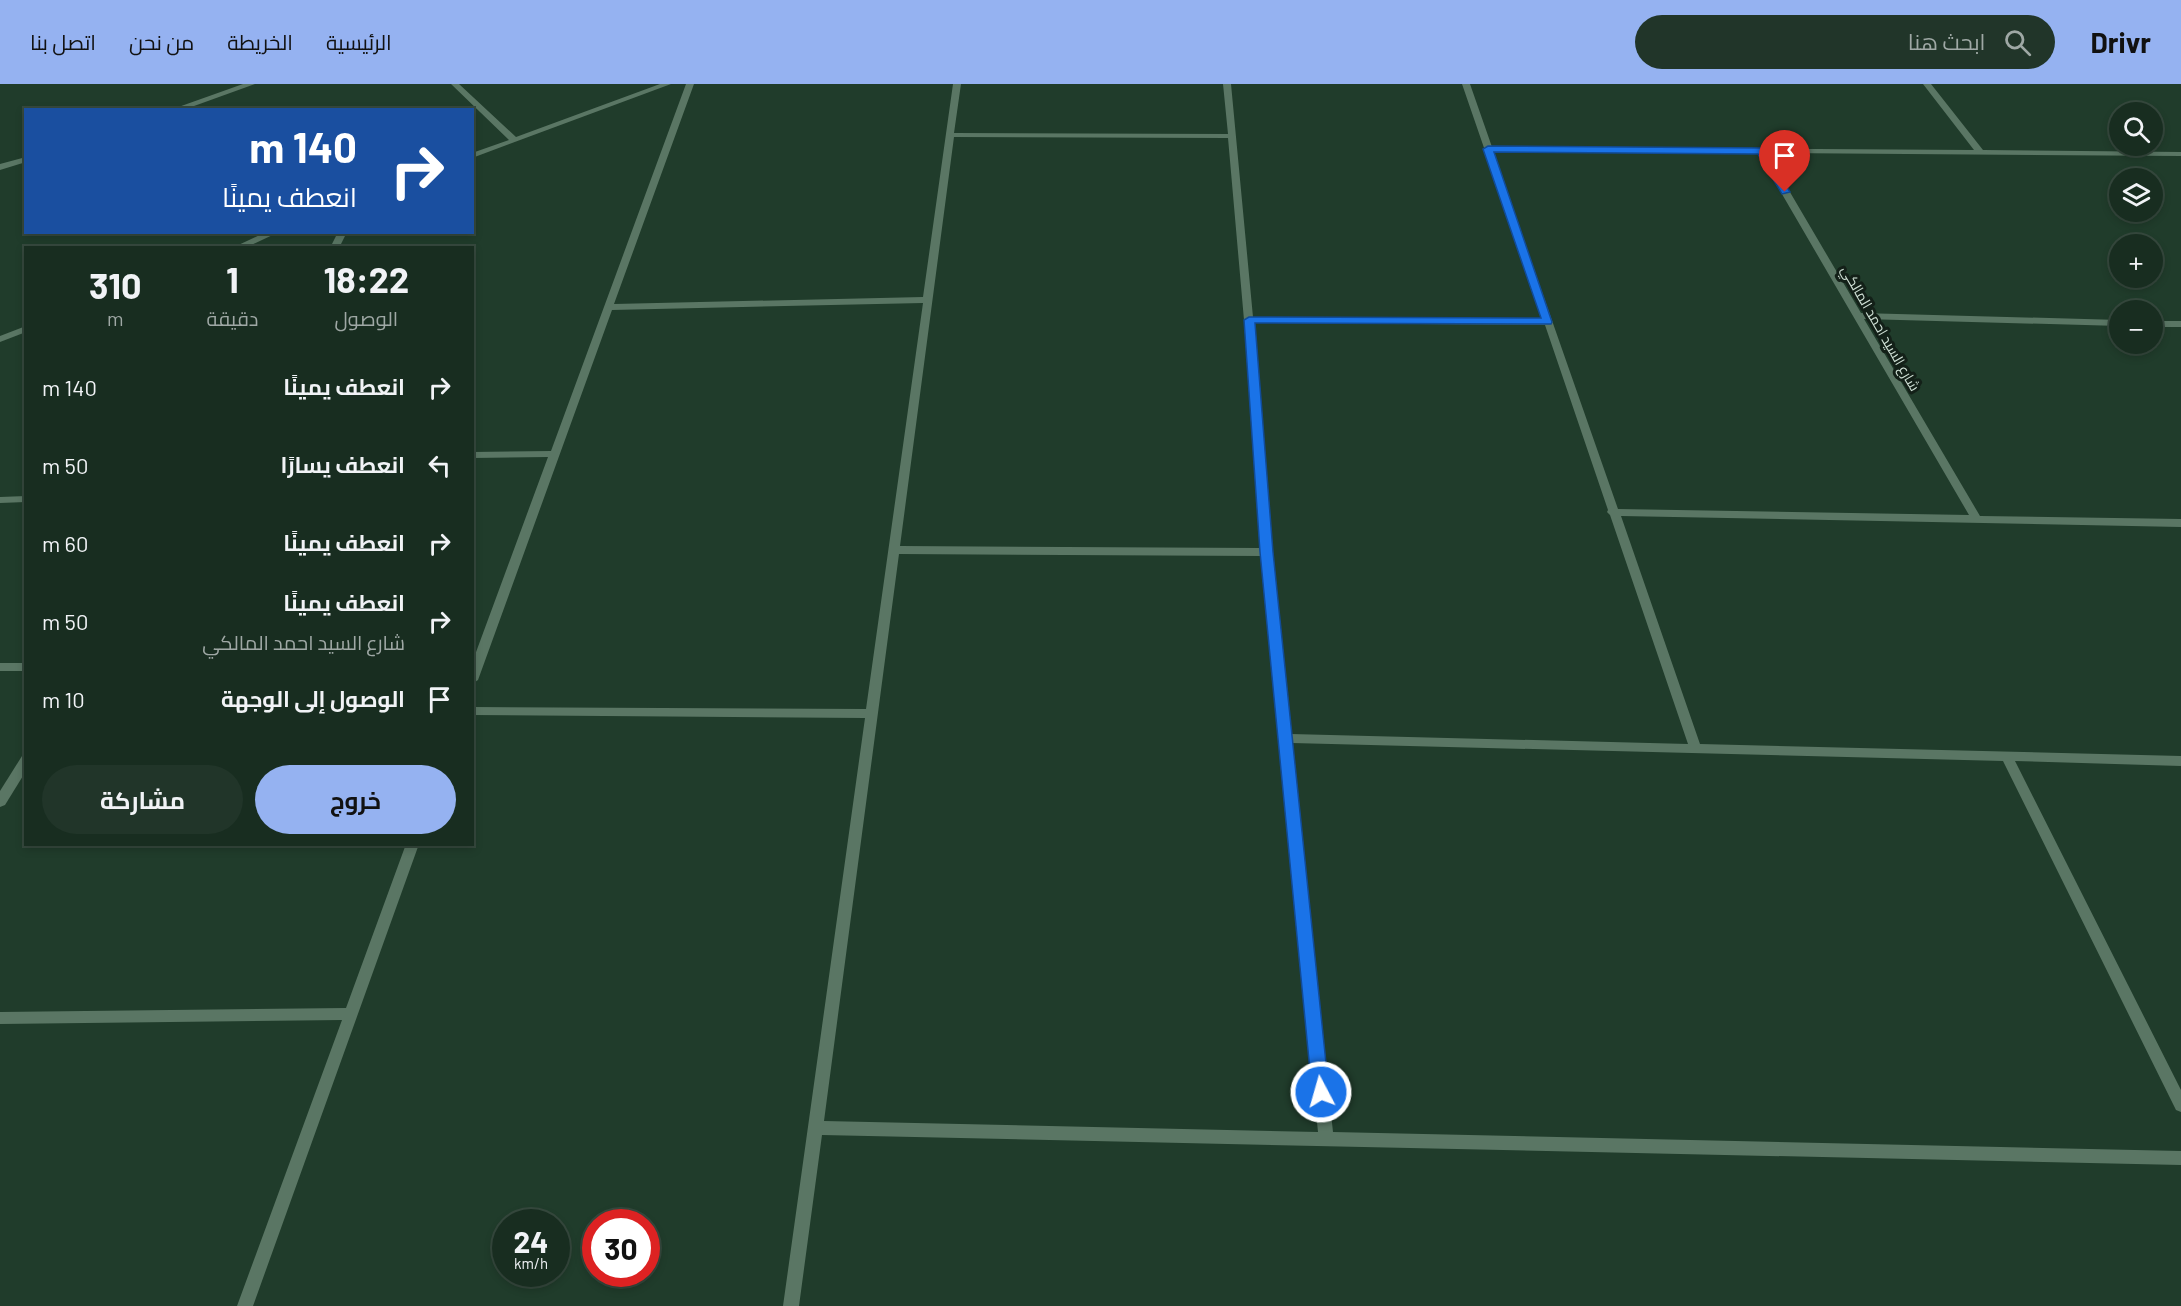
<!DOCTYPE html>
<html lang="ar">
<meta charset="utf-8">
<style>
:root{--surface:#182d20;--page:#213529;--text:#f1f3f6;--muted:#9fa8a5;--line:#36493e;--accent:#95b2f1}
body{margin:0;font-family:Barlow,Cairo,sans-serif;background:var(--page);color:var(--text);direction:rtl;height:100vh;display:flex;flex-direction:column;font-size:22px;white-space:nowrap}
*{box-sizing:border-box;margin:0}
p{font-size:20px;color:var(--muted)}
.icon{flex:none;width:33px;height:33px;fill:none;stroke:currentColor;stroke-width:2;stroke-linecap:round;stroke-linejoin:round}
.map{position:relative;flex:1;overflow:hidden;direction:ltr}
.drawer{position:absolute;left:24px;top:162px;width:450px;height:600px;display:flex;flex-direction:column;background:var(--surface);border-radius:0px;box-shadow:0 3px 9px #0003,0 0 0 2px var(--line);direction:rtl}
.drawer>*{flex:none}
.top-card{position:absolute;left:24px;top:24px;width:450px;height:126px;border-radius:0px;box-shadow:0 3px 9px #0003,0 0 0 2px var(--line);direction:rtl;background:#1a4fa0;color:#fff;overflow:hidden}
.controls{position:absolute;left:2109px;top:18px;display:grid;gap:12px}
.controls a{display:grid;place-items:center;width:54px;height:54px;border-radius:50%;background:var(--surface);box-shadow:0 3px 9px #0003,0 0 0 2px var(--line);font-size:30px}
.speed{position:absolute;left:492px;top:1125px;display:flex;gap:12px;font-size:30px;font-weight:700;text-align:center}
.speed>*{display:grid;place-content:center;width:78px;height:78px;border-radius:50%;background:var(--surface);box-shadow:0 3px 9px #0003,0 0 0 2px var(--line);line-height:1}
.speed small{font-size:15px;font-weight:400}
.speed .limit{border:9px solid #d22;background:#fff;color:#111}
.pin{position:absolute;display:grid;place-items:center;width:51px;height:51px;color:#fff;margin:-62px -26px;border-radius:50% 50% 50% 0;rotate:-45deg;box-shadow:0 0 6px #0007}
.pin .icon{rotate:45deg}
.me{position:absolute;width:66px;margin:-33px;rotate:354deg;stroke-linejoin:round;filter:drop-shadow(0 0 4px #0008)}
.turn{display:flex;align-items:center;gap:21px;height:126px;padding:0 18px;font-size:27px}
.turn .icon{width:78px;height:78px;stroke-width:2.5}
.turn b{display:block;font-size:42px;line-height:51px}
.eta{display:flex;justify-content:space-evenly;align-items:center;height:102px;text-align:center}
.eta b{font-size:36px;font-weight:700;line-height:42px}
.cta{display:flex;gap:12px;margin-top:auto;padding:12px 18px}
.cta a{flex:1;height:69px;border-radius:36px;background:var(--accent);color:#111;font-size:24px;font-weight:700;line-height:69px;text-align:center}
.cta a+a{background:var(--page);color:var(--text)}
ul{padding:0;list-style:none}
li{display:flex;align-items:center;gap:18px;height:78px;padding:0 18px}
li div{flex:1}
li b{display:block;font-size:22px}
li em{font-style:normal}
header{display:flex;align-items:center;gap:36px;box-sizing:border-box;height:84px;padding:0 30px;background:var(--accent);color:#111}
header strong{font-size:28px}
nav{display:flex;gap:33px;margin-inline-start:auto;font-size:21px}
.search{width:420px;height:54px;background:var(--page);display:flex;align-items:center;gap:15px;box-sizing:border-box;padding:0 21px;border-radius:33px;color:var(--muted);font-size:22px}
.map>svg:first-child{display:block}
.lines{fill:none;stroke-linecap:round;stroke-linejoin:round}
.minor{fill:#5a7664;fill-rule:evenodd}
.tertiary{fill:#5a7664;fill-rule:evenodd}
.route{fill:#1a73e8;stroke:#114b97;stroke-width:1.5}
.labels{text-anchor:middle;dominant-baseline:central;stroke-width:6;stroke-linejoin:round;paint-order:stroke}
.far-street-label{font-size:14px;fill:#d2e3d8;stroke:#132018}
</style>
<header>
<strong>Drivr</strong>
<div class="search"><svg class="icon" aria-label="search" viewBox="0 0 24 24"><circle cx="10" cy="10" r="6"/><path d="M15 15l6 6"/></svg>ابحث هنا</div>
<nav><a>الرئيسية</a><a>الخريطة</a><a>من نحن</a><a>اتصل بنا</a></nav>
</header>
<div class="map">
<svg width="2181" height="1222" viewBox="0 0 2181 1222">
<rect width="100%" height="100%" fill="#203c2b"/>
<g class="lines">
<!-- minor -->
<g class="minor">
<polygon points="451,0 459,0 516,53 660,0 671,0 472,74 472,69 509,56"/>
<path d="M686 0H694L614 220 923 213 953 0H961L954 49 1228 50 1223 0H1231L1253 233 1543 235 1462 0H1470L1492 63 1974 66 1923 0H1931L1983 66 2181 68V72L1767 69 1861 229 2120 236V242L1864 235 1980 432 2181 435V443L1621 432 1700 660 2181 672V682L2015 677 2181 1006V1028L2176 1026 2003 677 1292 659 1333 1048 2181 1067V1081L822 1051 799 1222H783L865 634 472 631V623L866 625 923 219 612 226 478 596 472 600V579L548 373 472 374V368L551 367ZM954 53 1228 54 1244 236 1260 464 900 462ZM1493 68 1758 69 1969 431 1618 425ZM1254 239 1545 241 1608 426 1607 428 1610 431 1688 660 1291 650 1272 468ZM899 470 1261 472 1318 1048 824 1037Z"/>
<polygon points="266,148 279,148 245,164 232,164"/>
<polygon points="338,148 347,148 339,164 330,164"/>
<rect x="2152" y="237" width="29" height="6"/>
<polygon points="26,242 26,248 0,258 0,252"/>
<polygon points="26,412 26,418 0,419 0,413"/>
<rect x="0" y="579" width="26" height="8"/>
<polygon points="26,670 26,687 5,721 0,723 0,707 22,672"/>
<polygon points="406,760 419,760 253,1222 237,1222 342,936 0,940 0,928 346,924"/>
</g>
<!-- tertiary -->
<g class="tertiary">
<polygon points="243,0 255,0 183,26 170,26"/>
<polygon points="26,73 26,78 0,86 0,80"/>
</g>
</g>
<!-- route -->
<polygon class="route" points="1488,62 1761,64 1766,67 1790,108 1782,110 1758,70 1494,68 1552,238 1551,240 1255,239 1273,468 1329,1008 1327,1013 1321,1016 1315,1013 1312,1008 1260,468 1244,236 1249,233 1541,234 1483,65"/>
<g class="labels">
<!-- far-street labels -->
<g class="far-street-label">
<text transform="translate(1881 244) rotate(60)">شارع السيد احمد المالكي</text>
</g>
</g>
</svg>
<div class="controls">
<a><svg class="icon" aria-label="search" viewBox="0 0 24 24"><circle cx="10" cy="10" r="6"/><path d="M15 15l6 6"/></svg></a>
<a><svg class="icon" aria-label="layers" viewBox="0 0 24 24"><path d="M12 4l9 5-9 5-9-5zM3 14l9 5 9-5"/></svg></a>
<a>+</a>
<a>−</a>
</div>
<div class="speed"><div>24<small>km/h</small></div><div class="limit">30</div></div>
<div class="pin" style="left:1785px;top:108px;background:#d93025"><svg class="icon" aria-label="arrive" viewBox="0 0 24 24"><path d="M6 21V4h12l-3 4 3 4H6"/></svg></div>
<svg class="me" style="left:1321px;top:1008px" viewBox="-20 -20 40 40"><circle r="17" fill="#1a73e8" stroke="#fff" stroke-width="3"/><path d="M0-11L8 9 0 5-8 9z" fill="#fff"/></svg>
<div class="top-card">
<div class="turn"><svg class="icon" aria-label="right" viewBox="0 0 24 24"><path d="M7 20v-9h11M14 6l5 5-5 5"/></svg><div><b>140 m</b>انعطف يمينًا</div></div>
</div>
<section class="drawer">
<div class="eta">
<div><b>18:22</b><p>الوصول</p></div>
<div><b>1</b><p>دقيقة</p></div>
<div><b>310</b><p>m</p></div>
</div>
<ul>
<li><svg class="icon" aria-label="right" viewBox="0 0 24 24"><path d="M7 20v-9h11M14 6l5 5-5 5"/></svg><div><b>انعطف يمينًا</b></div><em>140 m</em></li>
<li><svg class="icon" aria-label="left" viewBox="0 0 24 24"><path d="M17 20v-9H6M10 6l-5 5 5 5"/></svg><div><b>انعطف يسارًا</b></div><em>50 m</em></li>
<li><svg class="icon" aria-label="right" viewBox="0 0 24 24"><path d="M7 20v-9h11M14 6l5 5-5 5"/></svg><div><b>انعطف يمينًا</b></div><em>60 m</em></li>
<li><svg class="icon" aria-label="right" viewBox="0 0 24 24"><path d="M7 20v-9h11M14 6l5 5-5 5"/></svg><div><b>انعطف يمينًا</b><p>شارع السيد احمد المالكي</p></div><em>50 m</em></li>
<li><svg class="icon" aria-label="arrive" viewBox="0 0 24 24"><path d="M6 21V4h12l-3 4 3 4H6"/></svg><div><b>الوصول إلى الوجهة</b></div><em>10 m</em></li>
</ul>
<div class="cta"><a>خروج</a><a>مشاركة</a></div>
</section>
</div>
